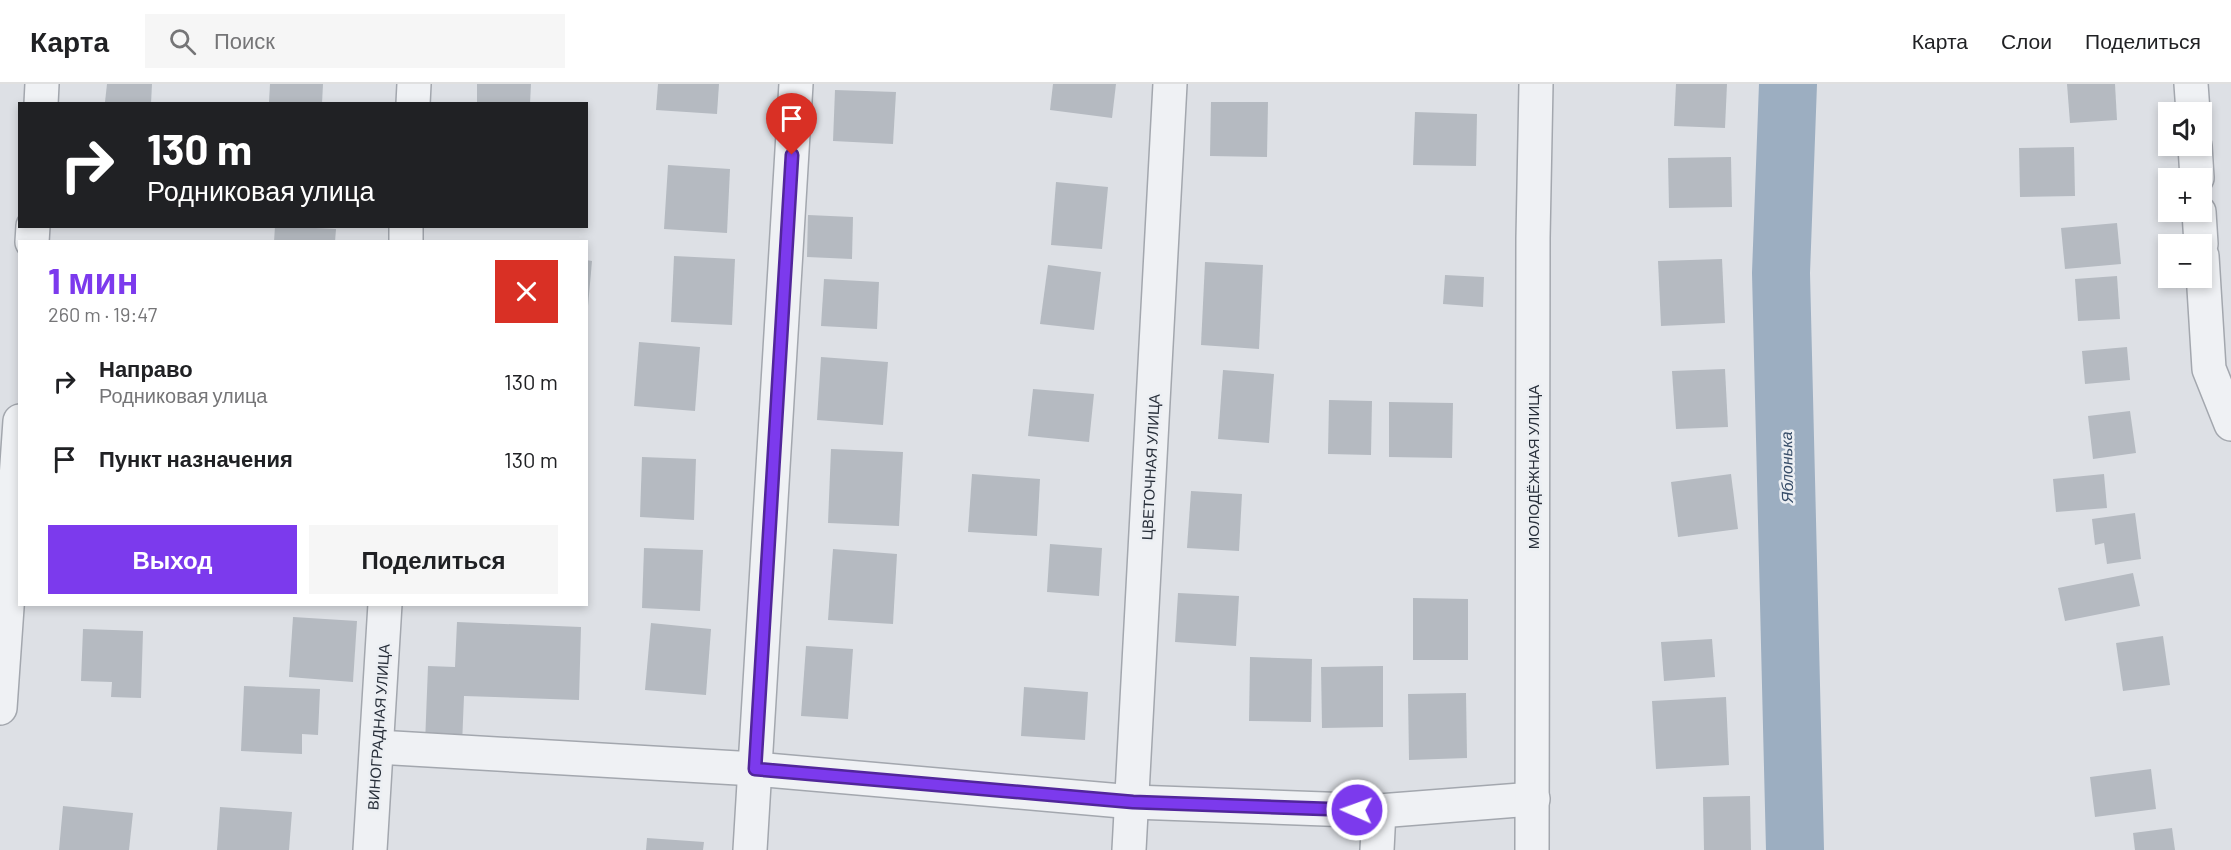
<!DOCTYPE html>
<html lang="ru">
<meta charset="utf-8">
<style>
:root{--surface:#fff;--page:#f6f6f6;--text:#202124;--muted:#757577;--line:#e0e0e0;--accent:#7c3aed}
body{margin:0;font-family:Barlow,sans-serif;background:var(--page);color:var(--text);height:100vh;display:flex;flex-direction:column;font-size:22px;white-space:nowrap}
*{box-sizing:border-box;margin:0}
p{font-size:20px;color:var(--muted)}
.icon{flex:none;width:33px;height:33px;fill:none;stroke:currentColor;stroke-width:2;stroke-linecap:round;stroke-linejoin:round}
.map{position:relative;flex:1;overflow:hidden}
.sheet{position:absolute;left:18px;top:156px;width:570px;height:366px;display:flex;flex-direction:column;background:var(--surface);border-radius:0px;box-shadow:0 3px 9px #0003}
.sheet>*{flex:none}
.top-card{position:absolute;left:18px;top:18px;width:570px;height:126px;border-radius:0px;box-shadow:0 3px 9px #0003;background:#202124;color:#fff;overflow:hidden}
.tools{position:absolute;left:2158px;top:18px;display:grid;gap:12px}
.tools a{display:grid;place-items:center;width:54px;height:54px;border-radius:0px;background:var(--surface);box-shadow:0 3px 9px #0003;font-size:30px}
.pin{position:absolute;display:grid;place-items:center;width:51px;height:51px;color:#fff;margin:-62px -26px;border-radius:50% 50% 50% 0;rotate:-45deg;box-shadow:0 0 6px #0007}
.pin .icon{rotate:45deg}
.me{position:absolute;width:66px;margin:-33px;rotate:272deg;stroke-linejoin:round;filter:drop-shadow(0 0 4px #0008)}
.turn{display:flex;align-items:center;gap:21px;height:126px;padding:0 30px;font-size:27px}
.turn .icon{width:78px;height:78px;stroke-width:2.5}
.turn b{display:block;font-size:42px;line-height:51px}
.round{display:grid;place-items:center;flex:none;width:63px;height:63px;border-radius:0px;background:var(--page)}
.overview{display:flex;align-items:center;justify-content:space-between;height:102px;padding:0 30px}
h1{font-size:36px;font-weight:700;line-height:45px;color:var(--accent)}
.cta{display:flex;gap:12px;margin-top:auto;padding:12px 30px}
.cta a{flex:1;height:69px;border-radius:0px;background:var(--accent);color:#fff;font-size:24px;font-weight:700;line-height:69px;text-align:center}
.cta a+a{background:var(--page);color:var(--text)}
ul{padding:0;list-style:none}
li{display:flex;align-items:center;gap:18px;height:78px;padding:0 30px}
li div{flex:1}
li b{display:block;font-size:22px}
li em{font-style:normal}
header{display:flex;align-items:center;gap:36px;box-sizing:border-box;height:84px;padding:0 30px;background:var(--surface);border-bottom:2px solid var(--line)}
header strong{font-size:28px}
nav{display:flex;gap:33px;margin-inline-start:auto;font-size:21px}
.search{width:420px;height:54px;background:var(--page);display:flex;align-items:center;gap:15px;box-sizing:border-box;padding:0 21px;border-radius:0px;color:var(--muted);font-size:22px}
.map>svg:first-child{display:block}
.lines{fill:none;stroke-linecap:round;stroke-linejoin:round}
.river{stroke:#9caec1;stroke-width:58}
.building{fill:#b5bac1}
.street-casing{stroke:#a3a7ae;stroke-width:36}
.street{stroke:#eff1f4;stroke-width:33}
.route-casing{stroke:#51269a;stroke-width:15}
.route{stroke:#7c3aed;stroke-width:10}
.labels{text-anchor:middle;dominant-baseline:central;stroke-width:5;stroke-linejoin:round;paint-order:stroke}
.street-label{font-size:15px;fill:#282f3a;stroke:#eceff3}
.water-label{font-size:16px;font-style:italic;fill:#384e69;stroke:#eceff3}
</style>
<header>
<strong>Карта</strong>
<div class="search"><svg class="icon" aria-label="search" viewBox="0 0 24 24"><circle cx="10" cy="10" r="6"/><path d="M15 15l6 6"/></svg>Поиск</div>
<nav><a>Карта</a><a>Слои</a><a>Поделиться</a></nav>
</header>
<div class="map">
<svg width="2231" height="766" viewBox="0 0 2231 766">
<rect width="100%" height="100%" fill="#dde0e5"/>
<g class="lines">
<!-- river -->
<polyline class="river" points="1788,0 1781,189 1795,766"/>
</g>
<!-- building -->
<g class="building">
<polygon points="107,0 152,0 151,20 105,18"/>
<polygon points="270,0 323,0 322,20 269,18"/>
<polygon points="477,0 531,0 530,20 477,20"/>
<polygon points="658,0 719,0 717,30 656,26"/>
<polygon points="1053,0 1116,0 1112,34 1050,26"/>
<polygon points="1676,0 1727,0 1725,44 1674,42"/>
<polygon points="2067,0 2115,0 2117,36 2070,39"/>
<polygon points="835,6 896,8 893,60 833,57"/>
<polygon points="1211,18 1268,18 1267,73 1210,72"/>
<polygon points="1415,28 1477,30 1476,82 1413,81"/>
<polygon points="2074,63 2075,112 2020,113 2019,64"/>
<polygon points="1731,73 1732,123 1669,124 1668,74"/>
<polygon points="668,81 730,85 727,149 664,145"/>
<polygon points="1056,98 1108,103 1102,165 1051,161"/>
<polygon points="808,131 853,133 852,175 807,173"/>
<polygon points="2117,139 2121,180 2065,185 2061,144"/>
<polygon points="275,142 336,145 335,158 274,158"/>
<polygon points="674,172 735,175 732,241 671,238"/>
<polygon points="1722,175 1725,239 1661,242 1658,177"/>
<polygon points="586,176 592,177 588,222 586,222"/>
<polygon points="1205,178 1263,181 1259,265 1201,261"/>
<polygon points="1048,181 1101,188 1094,246 1040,240"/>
<polygon points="1445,191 1484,193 1483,223 1443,220"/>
<polygon points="2117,192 2120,235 2078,237 2075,195"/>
<polygon points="824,195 879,198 877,245 821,242"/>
<polygon points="639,258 700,263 695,327 634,322"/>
<polygon points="2127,263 2130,296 2085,300 2082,267"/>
<polygon points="821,273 888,278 883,341 817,336"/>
<polygon points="1725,285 1728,343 1676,345 1672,287"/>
<polygon points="1223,286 1274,290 1269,359 1218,355"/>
<polygon points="1033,305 1094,310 1089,358 1028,352"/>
<polygon points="1329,316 1372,317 1371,371 1328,370"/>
<polygon points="1389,318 1453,319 1452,374 1389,373"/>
<polygon points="2130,327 2136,369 2093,375 2088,332"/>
<polygon points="831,365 903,368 899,442 828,439"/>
<polygon points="642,373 696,375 694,436 640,433"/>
<polygon points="972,390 1040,395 1037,452 968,448"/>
<polygon points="1731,390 1738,445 1678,453 1671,398"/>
<polygon points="2104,390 2107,424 2056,428 2053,395"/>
<polygon points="1191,407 1242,410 1239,467 1187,464"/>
<polygon points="2135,429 2141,475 2107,480 2104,459 2095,461 2092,435"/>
<polygon points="1050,460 1102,464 1099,512 1047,508"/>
<polygon points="644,464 703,466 700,527 642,524"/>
<polygon points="833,465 897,470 893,540 828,536"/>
<polygon points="2133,489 2140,522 2065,537 2058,504"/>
<polygon points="1178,509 1239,512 1236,562 1175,558"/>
<polygon points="1413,514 1468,515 1468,576 1413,576"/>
<polygon points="293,533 357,537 353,598 289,593"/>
<polygon points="457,538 581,543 579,616 464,612 462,661 425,660 428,582 455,583"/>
<polygon points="651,539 711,545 706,611 645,606"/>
<polygon points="83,545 143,547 141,614 111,613 112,598 81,597"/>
<polygon points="2163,552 2170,601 2123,607 2116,559"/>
<polygon points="1712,555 1715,593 1664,597 1661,558"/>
<polygon points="806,562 853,565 848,635 801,632"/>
<polygon points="1250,573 1312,575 1311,638 1249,637"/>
<polygon points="1383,582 1383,643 1322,644 1321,583"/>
<polygon points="244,602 320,605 318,651 302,650 302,670 241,667"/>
<polygon points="1024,603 1088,608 1085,656 1021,652"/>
<polygon points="1466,609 1467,674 1409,676 1408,610"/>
<polygon points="1726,613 1729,681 1656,685 1652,617"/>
<polygon points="2151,685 2156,725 2095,733 2090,693"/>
<polygon points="1750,712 1751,766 1704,766 1703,713"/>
<polygon points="63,722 133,729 129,766 59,766"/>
<polygon points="220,723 292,728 289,766 217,766"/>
<polygon points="2172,744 2175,766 2135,766 2133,749"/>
<polygon points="647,754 704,758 703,766 646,766"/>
</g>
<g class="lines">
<defs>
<g id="street">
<polyline points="2191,0 2193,28"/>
<polyline points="41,20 42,0"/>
<polyline points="413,20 414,0"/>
<polyline points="2195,62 2197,94"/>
<polyline points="2199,128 2201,160"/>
<polyline points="32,158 33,142"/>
<polyline points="406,158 406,142"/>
<polyline points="2202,172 2209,285 2231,340"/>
<polyline points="0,624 20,337"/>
<polyline points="377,663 755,685 1133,718 1379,727 1533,715"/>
<polyline points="370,766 385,520"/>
<polyline points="750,766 796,0"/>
<polyline points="1129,766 1170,0"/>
<polyline points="1377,766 1379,727"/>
<polyline points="1532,766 1533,154 1536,0"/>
</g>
</defs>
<!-- street casing -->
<use href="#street" class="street-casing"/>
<!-- street -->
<use href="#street" class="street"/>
</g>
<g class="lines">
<defs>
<polyline id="route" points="792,71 755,685 1133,718 1357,726"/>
</defs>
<!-- route casing -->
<use href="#route" class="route-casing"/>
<!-- route -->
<use href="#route" class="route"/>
</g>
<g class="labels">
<!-- street labels -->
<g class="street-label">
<text transform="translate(1150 383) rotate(-87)">ЦВЕТОЧНАЯ УЛИЦА</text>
<text transform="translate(1533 383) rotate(-90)">МОЛОДЁЖНАЯ УЛИЦА</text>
<text transform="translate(378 643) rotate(-86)">ВИНОГРАДНАЯ УЛИЦА</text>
</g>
<!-- water labels -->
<g class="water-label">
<text transform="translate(1786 383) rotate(-91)">Яблонька</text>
</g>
</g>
</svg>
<div class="tools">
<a><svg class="icon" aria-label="sound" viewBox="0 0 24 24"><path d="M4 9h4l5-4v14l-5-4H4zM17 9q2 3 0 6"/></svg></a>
<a>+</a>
<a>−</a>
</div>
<div class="pin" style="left:792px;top:71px;background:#d93025"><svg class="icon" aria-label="arrive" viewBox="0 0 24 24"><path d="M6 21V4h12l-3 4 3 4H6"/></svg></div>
<svg class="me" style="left:1357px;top:726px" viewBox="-20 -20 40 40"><circle r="17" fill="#7c3aed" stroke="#fff" stroke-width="3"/><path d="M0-11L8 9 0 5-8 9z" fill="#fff"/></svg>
<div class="top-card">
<div class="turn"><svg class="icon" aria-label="right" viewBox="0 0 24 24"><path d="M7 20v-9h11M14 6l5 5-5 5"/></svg><div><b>130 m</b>Родниковая улица</div></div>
</div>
<section class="sheet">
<div class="overview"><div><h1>1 мин</h1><p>260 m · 19:47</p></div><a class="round" style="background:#d93025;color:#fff"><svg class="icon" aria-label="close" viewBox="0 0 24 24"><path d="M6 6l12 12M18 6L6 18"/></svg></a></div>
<ul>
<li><svg class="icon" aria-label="right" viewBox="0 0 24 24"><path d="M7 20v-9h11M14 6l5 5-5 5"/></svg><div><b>Направо</b><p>Родниковая улица</p></div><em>130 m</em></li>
<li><svg class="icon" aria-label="arrive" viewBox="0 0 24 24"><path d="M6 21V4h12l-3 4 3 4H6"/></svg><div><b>Пункт назначения</b></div><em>130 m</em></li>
</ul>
<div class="cta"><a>Выход</a><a>Поделиться</a></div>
</section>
</div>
